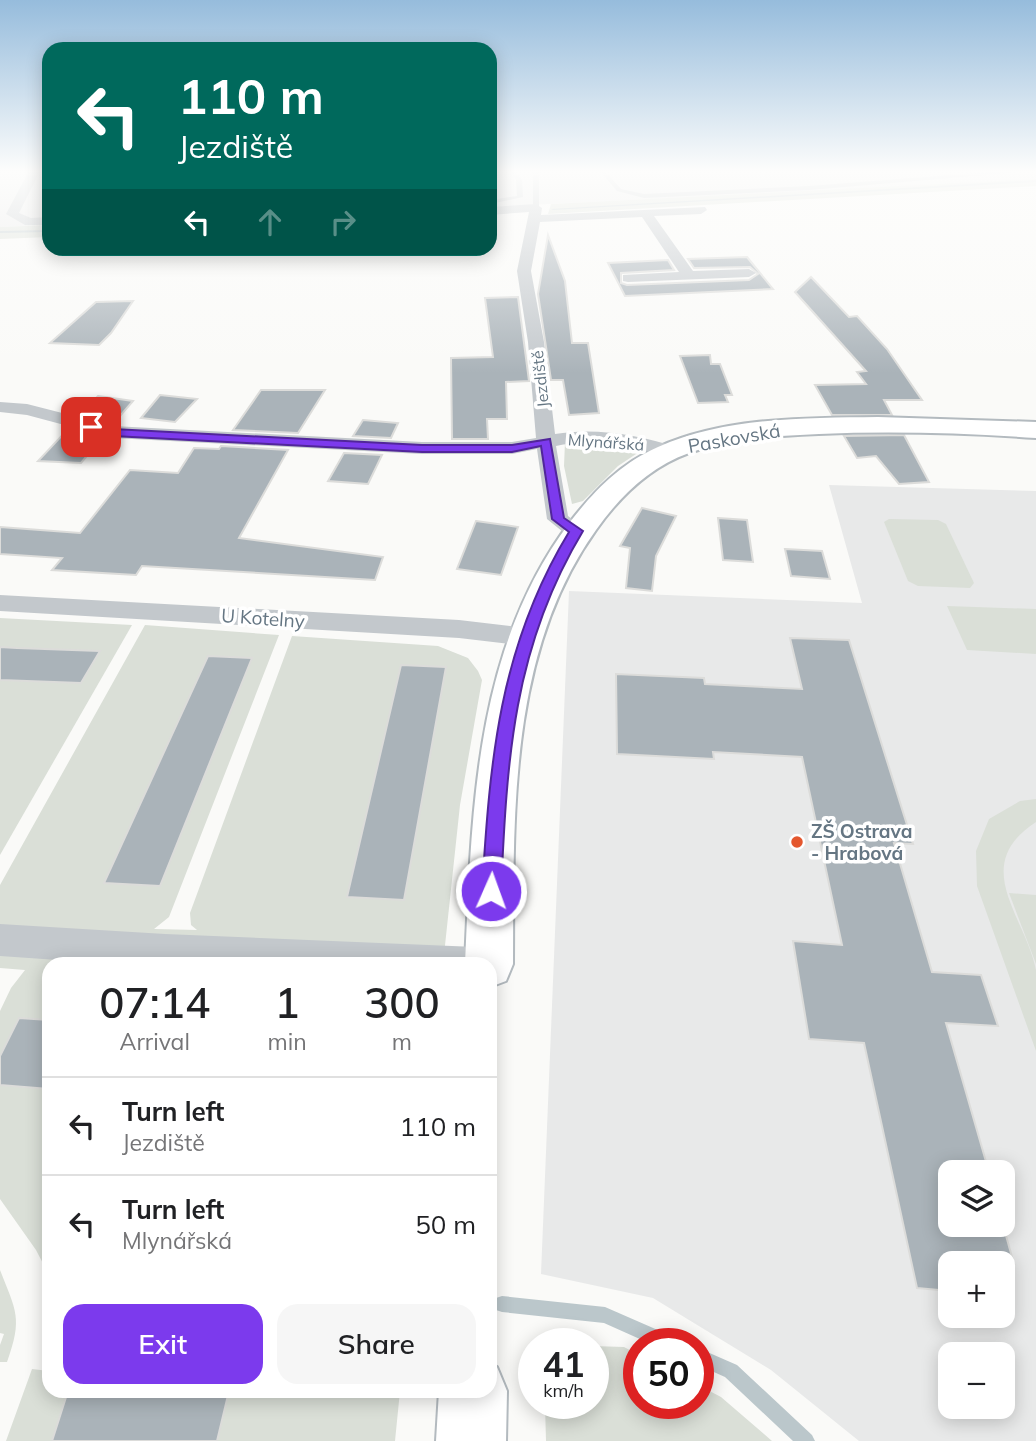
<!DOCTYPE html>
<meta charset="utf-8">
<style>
:root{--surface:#fff;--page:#f6f6f6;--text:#202124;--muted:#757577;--line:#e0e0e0;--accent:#7c3aed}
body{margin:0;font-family:Mulish,sans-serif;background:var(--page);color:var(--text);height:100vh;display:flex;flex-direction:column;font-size:26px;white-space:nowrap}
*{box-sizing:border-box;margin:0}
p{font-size:23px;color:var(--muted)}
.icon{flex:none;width:38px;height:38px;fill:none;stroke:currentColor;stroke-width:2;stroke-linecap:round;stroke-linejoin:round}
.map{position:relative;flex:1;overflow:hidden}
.side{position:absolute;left:42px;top:957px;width:455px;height:441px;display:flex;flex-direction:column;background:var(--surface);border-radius:21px;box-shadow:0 4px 18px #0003}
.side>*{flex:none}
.guide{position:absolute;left:42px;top:42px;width:455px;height:214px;border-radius:21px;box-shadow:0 4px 18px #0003;background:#00695c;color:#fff;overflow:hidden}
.fabs{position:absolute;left:938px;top:1160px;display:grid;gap:14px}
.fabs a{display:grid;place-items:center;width:77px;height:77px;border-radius:14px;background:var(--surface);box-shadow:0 4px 18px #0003;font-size:35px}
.speed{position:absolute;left:518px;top:1328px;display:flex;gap:14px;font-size:35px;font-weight:700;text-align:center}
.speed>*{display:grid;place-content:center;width:91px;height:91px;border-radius:50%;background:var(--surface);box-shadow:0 4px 18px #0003;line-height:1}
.speed small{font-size:18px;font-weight:400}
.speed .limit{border:10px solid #d22;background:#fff;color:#111}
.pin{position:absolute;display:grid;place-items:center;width:60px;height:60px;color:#fff;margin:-30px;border-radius:14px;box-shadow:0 4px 10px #0006}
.me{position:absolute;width:77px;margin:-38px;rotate:2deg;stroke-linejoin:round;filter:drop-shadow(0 0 5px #0008)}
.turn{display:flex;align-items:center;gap:24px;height:147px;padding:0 21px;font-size:32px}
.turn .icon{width:91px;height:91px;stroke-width:2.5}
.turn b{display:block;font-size:49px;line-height:60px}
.lanes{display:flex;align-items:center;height:66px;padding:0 21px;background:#0003;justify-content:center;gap:35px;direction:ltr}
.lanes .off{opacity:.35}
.eta{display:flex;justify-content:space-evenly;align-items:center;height:119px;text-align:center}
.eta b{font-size:42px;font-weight:600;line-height:49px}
.cta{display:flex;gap:14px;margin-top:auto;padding:14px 21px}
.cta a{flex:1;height:80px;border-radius:21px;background:var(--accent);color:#fff;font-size:28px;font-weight:600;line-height:80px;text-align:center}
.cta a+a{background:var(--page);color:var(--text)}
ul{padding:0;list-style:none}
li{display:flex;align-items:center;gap:21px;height:98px;padding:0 21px;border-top:2px solid var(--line)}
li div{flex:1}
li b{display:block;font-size:26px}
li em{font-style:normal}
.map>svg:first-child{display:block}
.built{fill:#e8e9e9;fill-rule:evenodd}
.green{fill:#dadfd7}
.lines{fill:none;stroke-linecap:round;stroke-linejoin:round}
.stream{fill:#bbc7cb;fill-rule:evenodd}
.building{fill:#aab3b9;stroke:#dcdcda;stroke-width:2}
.secondary-casing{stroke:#b3babf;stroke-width:4}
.service{fill:#c3c8cc;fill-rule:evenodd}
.minor{fill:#c3c8cc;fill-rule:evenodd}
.secondary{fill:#fff;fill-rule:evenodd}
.route{fill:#7c3aed;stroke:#51269a;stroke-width:2}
.poi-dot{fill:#e4572e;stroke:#fff;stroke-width:2.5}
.labels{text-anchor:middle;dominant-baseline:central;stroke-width:7;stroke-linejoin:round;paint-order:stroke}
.far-street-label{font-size:16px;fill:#657683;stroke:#fff}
.street-label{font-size:19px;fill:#657683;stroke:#fff}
.poi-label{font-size:19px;font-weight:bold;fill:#657683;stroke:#fff;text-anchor:start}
</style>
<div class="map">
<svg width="1036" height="1441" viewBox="0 0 1036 1441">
<rect width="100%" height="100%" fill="#fafaf8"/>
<!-- built -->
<g class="built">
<polygon points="0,171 49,171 49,225 0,227"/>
<polygon points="490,171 1036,171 1036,180 490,207"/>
<path d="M829 485 1036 491V1441H859L771 1370 653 1298 541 1274 569 591 862 603ZM950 1172H1003V1225H950ZM950 1264H1003V1316H950ZM950 1354H1003V1407H950Z"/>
</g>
<!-- green -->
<g class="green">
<polygon points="1036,179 1036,186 548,214 551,204"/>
<polygon points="49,225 49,237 0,239 0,227"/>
<polygon points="565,442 627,446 639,452 618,466 583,501 572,504 564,466"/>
<polygon points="889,519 938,520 946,524 974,583 970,588 918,586 908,581 884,522"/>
<polygon points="947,606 1036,609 1036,654 967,650"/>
<polygon points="0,618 132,625 0,855"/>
<polygon points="145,625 279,635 169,917 154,929 197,930 191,925 190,913 292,636 438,646 468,658 478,671 482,680 460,805 443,964 49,964 49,1275 36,1250 0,1199 0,1011 11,988 25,970 0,968 0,885"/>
<path d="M1036 799V822C969 866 1025 915 1036 970 1036 993 1036 1027 1036 1051L977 886 976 851 989 819 1020 801Z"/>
<polygon points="1009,893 1036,895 1036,964"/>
<path d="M0 1270C16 1311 23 1318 7 1362H0V1345L4 1334 0 1333Z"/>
<polygon points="593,1346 624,1347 639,1355 639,1404 698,1404 698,1385 721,1397 772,1441 546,1441 545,1404 593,1404"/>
<polygon points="32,1369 49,1371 49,1391 400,1391 395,1441 6,1441"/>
</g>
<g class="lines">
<!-- stream -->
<g class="stream">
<polygon points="1036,180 1036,182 553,210 551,209"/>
<polygon points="49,230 49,232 0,233 0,231"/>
<polygon points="502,1296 605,1307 676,1338 678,1344 651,1344 604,1323 502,1312 496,1310 494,1304 496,1298"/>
<polygon points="698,1348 737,1365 812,1435 815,1441 793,1441 725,1377 698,1365"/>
</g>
</g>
<!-- building -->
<g class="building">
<polygon points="548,235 565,281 572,343 588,343 599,413 569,415 563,380 551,380 538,294"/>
<polygon points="747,257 773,289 625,296 608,263 668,260 674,270 621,273 621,283 627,285 749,280 758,274 750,267 694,268 688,259"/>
<polygon points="811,277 849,317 857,316 887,349 922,400 884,400 892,415 832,415 815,385 866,384 857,372 866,371 795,292"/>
<polygon points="518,297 529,381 506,382 507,419 487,419 488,439 452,439 451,358 493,357 485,298"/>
<polygon points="133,301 111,333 99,345 50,343 96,302"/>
<polygon points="710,355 711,364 720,364 732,395 725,395 728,402 698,403 680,356"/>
<polygon points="261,390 325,390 298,433 233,430"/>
<polygon points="160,395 197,399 175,422 141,418"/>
<polygon points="98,396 133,401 114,423 80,415"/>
<polygon points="363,420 398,423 391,438 353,436"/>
<polygon points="68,429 102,438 81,463 38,461"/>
<polygon points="904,435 929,482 899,484 876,456 857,458 844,436"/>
<polygon points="221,446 288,450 239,538 383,557 375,580 142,566 136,575 52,570 62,558 0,554 0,527 80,533 130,470 178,473 194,448 219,449"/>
<polygon points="344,453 382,455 368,484 328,481"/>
<polygon points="642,508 676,516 656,556 652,591 626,588 630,548 620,546"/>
<polygon points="718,518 747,520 753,562 723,560"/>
<polygon points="476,521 518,527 501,575 457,569"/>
<polygon points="785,549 822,551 830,579 791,576"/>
<polygon points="790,638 849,640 913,844 894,843 932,972 981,975 998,1026 946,1023 989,1172 950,1172 950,1225 1003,1225 1014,1264 950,1264 950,1291 917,1288 864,1043 809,1039 793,941 842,945 802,757 713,752 714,759 617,754 616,674 704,678 705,684 802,689"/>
<polygon points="0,647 17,648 100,651 81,683 0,680"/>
<polygon points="208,656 252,658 160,886 104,883"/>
<polygon points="401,665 446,667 404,900 347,897"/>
<polygon points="19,1018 49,1020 49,1089 0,1085 0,1056"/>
<polygon points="68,1391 229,1391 217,1441 52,1441"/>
</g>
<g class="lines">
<defs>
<g id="secondary">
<path d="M878 417 1036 422V438C964 433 891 431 819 434 775 436 730 438 689 453 650 467 620 496 596 530 507 654 514 818 513 964L506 981 490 987V964H465C472 812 474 649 570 522 594 491 621 463 658 447 725 417 805 418 878 417Z"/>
<polygon points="490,1365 497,1367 507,1391 506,1441 436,1441 439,1391 490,1391"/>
</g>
</defs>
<!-- secondary casing -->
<use href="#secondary" class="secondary-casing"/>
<!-- service -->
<g class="service">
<polygon points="510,171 515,171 522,180 523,197 490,204 490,200 517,196 516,180"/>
<polygon points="533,171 539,171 539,208 536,210 533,208"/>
<polygon points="600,171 605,171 621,189 644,194 809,186 1002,171 1032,171 809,190 644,198 617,191"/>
</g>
<!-- minor -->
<g class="minor">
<polygon points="29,171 40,171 19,213 31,218 49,217 49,225 25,225 6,214"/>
<path d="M536 204 542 208 541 215 705 207 707 210 701 214 654 216 693 271 749 269 756 273 749 277 628 282 623 281V275L679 272 642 217 540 222 531 271 544 342 555 434C595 427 639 435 677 447L680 451 670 457C634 448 594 438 556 446L568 516 587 531 584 536H568L547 519 537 449 512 454H422L113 438 27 415 0 412V402L27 404 113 426 422 442H512L536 438 528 342 517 271 529 212 490 215V207Z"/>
<polygon points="0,595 459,620 526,628 535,631 539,637 535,643 526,646 459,638 0,611"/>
<polygon points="0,924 165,934 476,947 489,952 494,964 490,973 490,964 116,964 0,956"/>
</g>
<!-- secondary -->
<use href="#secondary" class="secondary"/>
</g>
<!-- sky -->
<linearGradient id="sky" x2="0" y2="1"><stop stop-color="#96bcdc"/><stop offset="0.46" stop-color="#fdfdfc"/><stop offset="1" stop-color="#fdfdfc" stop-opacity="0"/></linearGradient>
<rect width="1036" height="373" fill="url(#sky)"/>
<!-- route -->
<path class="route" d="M91 423 113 429 422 445H512L550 439 564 518 583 531C513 647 507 759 501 891L498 897 491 899 484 897 482 891C490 760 499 647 569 532L552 519 541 446 512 452H422L113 436 88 429 86 427Z"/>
<!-- markers -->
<circle class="poi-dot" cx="797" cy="842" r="7"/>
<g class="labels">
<!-- far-street labels -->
<g class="far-street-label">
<text transform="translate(540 379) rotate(-96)">Jezdiště</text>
<text transform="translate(606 442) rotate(4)">Mlynářská</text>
</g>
<!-- street labels -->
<g class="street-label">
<text transform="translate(734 438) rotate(-10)">Paskovská</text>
<text transform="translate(263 618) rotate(4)">U Kotelny</text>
</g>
<!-- poi labels -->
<g class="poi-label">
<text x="811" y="831">ZŠ Ostrava<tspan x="811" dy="22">- Hrabová</tspan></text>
</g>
</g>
</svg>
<div class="fabs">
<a><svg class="icon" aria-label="layers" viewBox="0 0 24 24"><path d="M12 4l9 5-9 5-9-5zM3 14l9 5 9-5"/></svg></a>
<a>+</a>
<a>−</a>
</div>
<div class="speed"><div>41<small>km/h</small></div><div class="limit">50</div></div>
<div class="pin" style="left:91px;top:427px;background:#d93025"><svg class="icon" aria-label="arrive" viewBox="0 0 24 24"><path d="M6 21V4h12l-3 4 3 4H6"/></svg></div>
<svg class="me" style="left:491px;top:891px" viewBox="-20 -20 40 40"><circle r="17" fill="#7c3aed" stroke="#fff" stroke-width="3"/><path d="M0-11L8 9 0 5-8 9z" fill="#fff"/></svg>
<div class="guide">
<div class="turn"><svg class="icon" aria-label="left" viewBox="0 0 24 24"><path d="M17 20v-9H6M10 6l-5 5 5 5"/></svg><div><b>110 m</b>Jezdiště</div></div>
<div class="lanes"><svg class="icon" aria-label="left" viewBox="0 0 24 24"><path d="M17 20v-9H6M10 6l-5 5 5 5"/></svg><svg class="icon off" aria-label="ahead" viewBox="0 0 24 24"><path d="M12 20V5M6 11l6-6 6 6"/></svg><svg class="icon off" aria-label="right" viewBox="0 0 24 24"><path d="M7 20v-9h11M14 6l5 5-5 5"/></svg></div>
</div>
<section class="side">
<div class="eta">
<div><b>07:14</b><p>Arrival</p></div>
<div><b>1</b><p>min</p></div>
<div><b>300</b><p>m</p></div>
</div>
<ul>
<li><svg class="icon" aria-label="left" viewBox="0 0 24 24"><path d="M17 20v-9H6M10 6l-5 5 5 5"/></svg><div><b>Turn left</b><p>Jezdiště</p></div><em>110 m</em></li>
<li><svg class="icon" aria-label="left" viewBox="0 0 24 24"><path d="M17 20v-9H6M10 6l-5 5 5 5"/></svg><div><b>Turn left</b><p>Mlynářská</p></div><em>50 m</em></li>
</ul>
<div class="cta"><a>Exit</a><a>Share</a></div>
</section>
</div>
